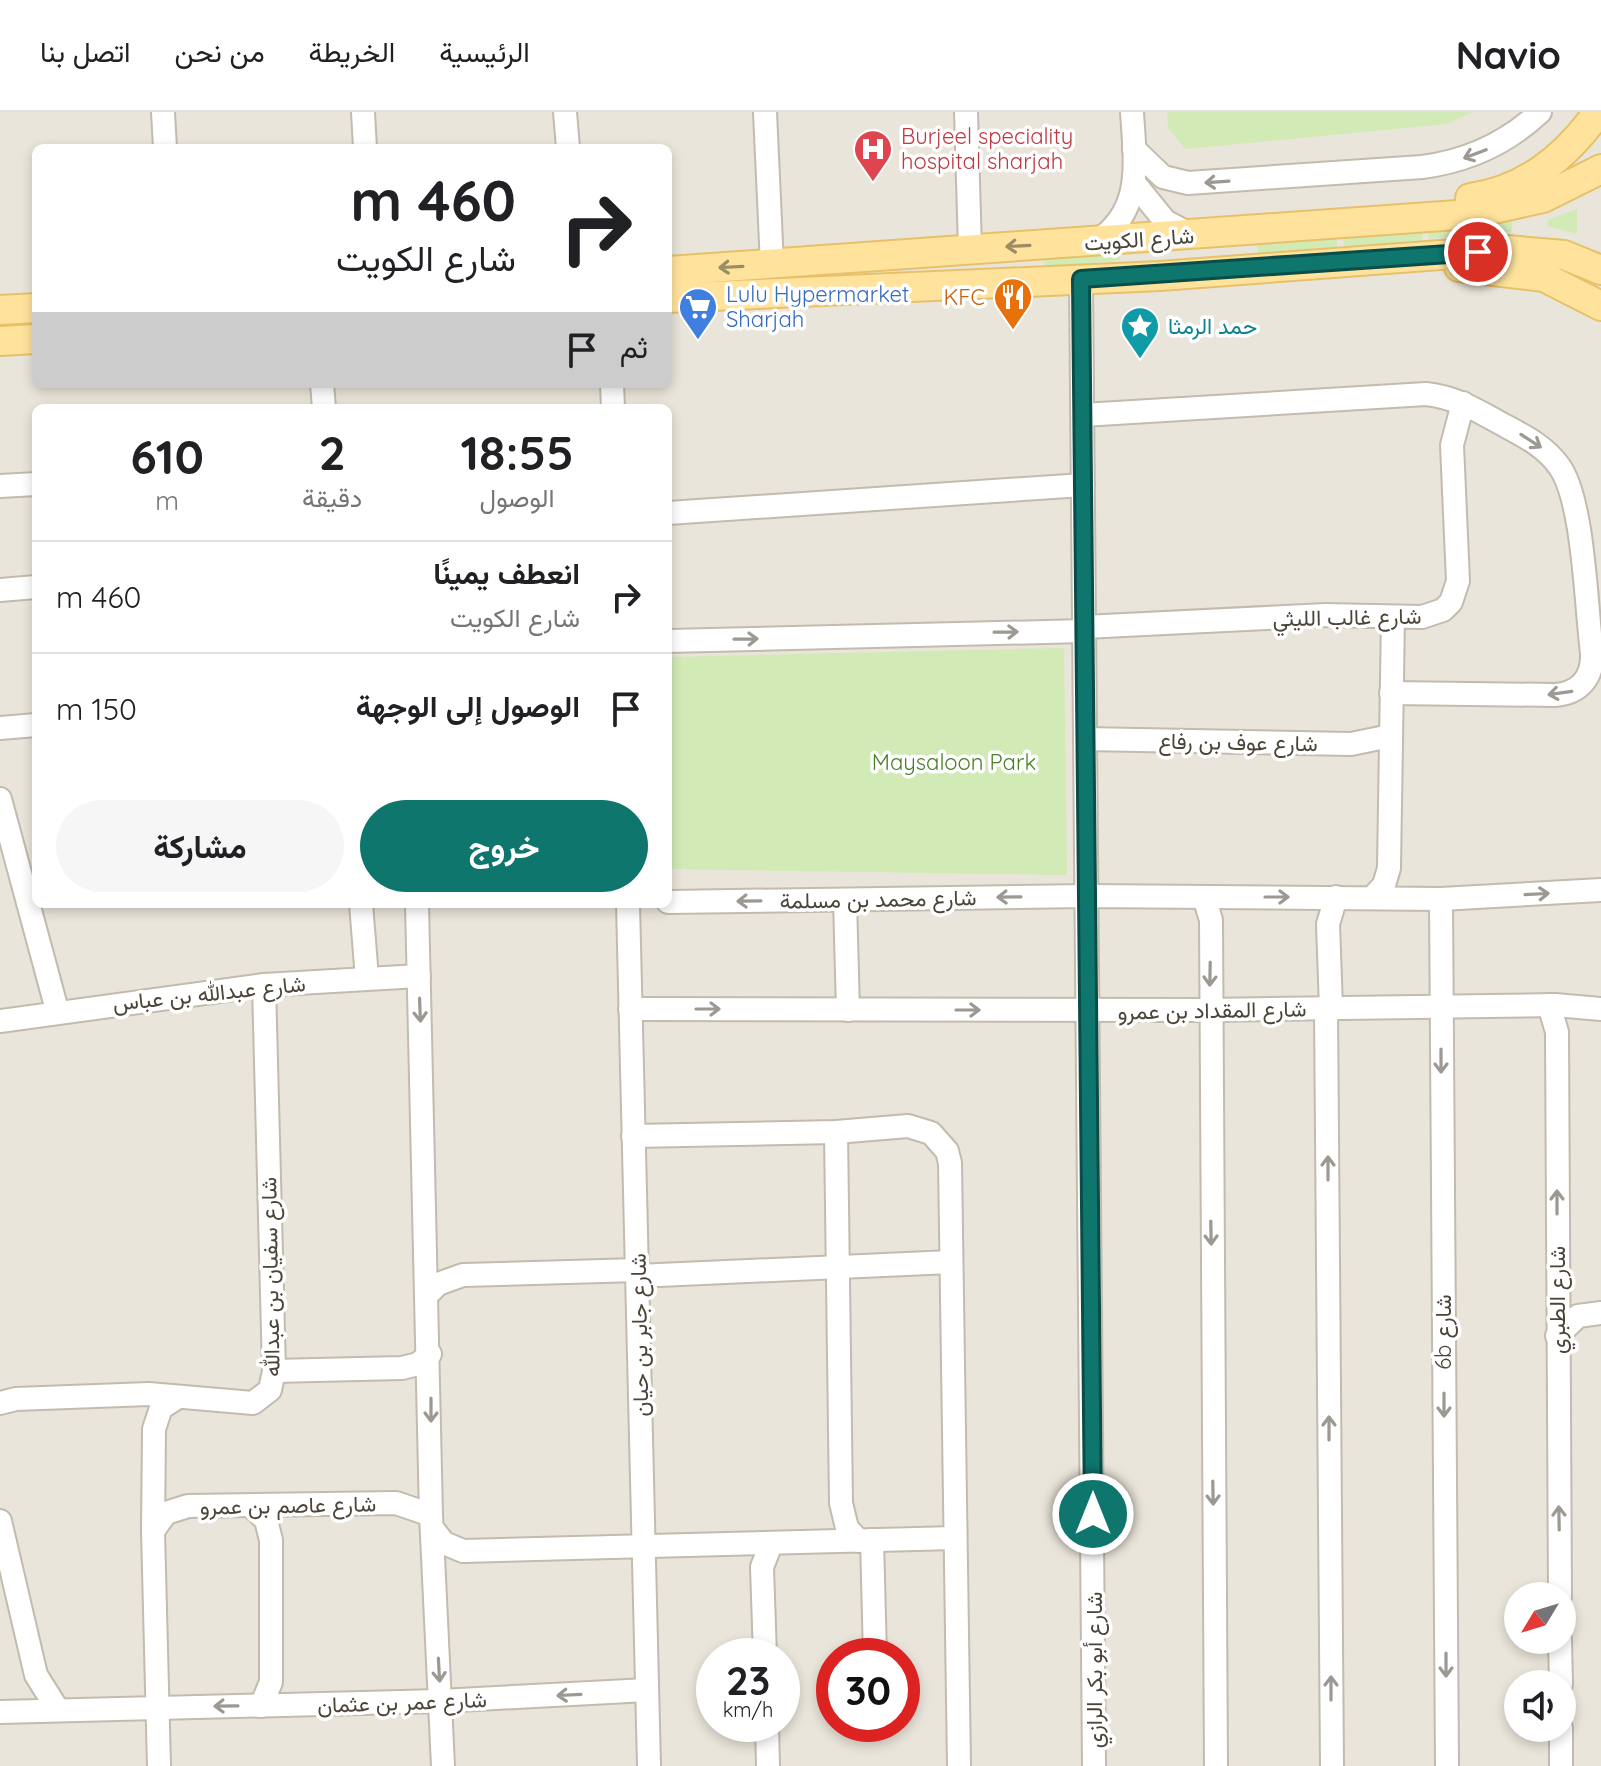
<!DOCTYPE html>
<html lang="ar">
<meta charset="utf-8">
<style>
:root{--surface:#fff;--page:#f6f6f6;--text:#202124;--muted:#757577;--line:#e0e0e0;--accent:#0f766e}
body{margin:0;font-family:Quicksand,Vazirmatn,sans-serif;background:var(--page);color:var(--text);direction:rtl;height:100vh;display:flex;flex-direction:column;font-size:30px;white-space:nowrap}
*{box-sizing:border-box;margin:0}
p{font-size:26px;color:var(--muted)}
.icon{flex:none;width:44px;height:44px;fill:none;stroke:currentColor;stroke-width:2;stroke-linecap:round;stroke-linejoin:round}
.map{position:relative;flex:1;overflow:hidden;direction:ltr}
.details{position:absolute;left:32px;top:292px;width:640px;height:504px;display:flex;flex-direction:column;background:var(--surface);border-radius:12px;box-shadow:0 4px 12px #0003;direction:rtl}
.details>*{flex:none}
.top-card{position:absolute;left:32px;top:32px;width:640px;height:244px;border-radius:12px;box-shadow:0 4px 12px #0003;direction:rtl;background:#fff;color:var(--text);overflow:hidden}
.needle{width:52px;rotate:232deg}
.tools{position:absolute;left:1504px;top:1470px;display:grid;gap:16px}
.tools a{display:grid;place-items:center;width:72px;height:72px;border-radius:50%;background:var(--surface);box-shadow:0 4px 12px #0003;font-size:40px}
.speed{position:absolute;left:696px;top:1526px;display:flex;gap:16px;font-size:40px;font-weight:700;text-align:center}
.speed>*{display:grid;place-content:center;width:104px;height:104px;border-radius:50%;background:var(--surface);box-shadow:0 4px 12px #0003;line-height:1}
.speed small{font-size:20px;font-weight:400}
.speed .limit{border:12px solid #d22;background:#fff;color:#111}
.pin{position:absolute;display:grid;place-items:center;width:68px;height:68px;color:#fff;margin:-34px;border:4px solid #fff;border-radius:50%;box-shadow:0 2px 8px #0007}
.me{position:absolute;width:88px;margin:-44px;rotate:0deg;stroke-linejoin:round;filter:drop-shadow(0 0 6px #0008)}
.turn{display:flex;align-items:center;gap:28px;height:168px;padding:0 24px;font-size:36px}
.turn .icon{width:104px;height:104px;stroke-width:2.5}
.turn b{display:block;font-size:56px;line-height:68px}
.then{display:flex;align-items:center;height:76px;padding:0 24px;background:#0003;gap:16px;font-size:30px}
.eta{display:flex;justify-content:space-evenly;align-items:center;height:136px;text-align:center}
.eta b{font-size:48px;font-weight:700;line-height:56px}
.cta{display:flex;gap:16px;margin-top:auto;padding:16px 24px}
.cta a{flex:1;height:92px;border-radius:48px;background:var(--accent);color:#fff;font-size:32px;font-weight:700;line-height:92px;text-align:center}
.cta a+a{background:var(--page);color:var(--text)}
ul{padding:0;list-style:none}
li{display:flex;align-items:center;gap:24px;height:112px;padding:0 24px;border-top:2px solid var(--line)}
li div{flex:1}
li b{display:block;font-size:30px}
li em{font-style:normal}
header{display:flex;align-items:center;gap:48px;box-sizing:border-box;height:112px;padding:0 40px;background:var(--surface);border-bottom:2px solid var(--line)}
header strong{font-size:38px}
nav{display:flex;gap:44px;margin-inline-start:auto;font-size:28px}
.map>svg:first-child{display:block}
.residential{fill:#eae5da;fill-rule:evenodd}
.green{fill:#d2eab5}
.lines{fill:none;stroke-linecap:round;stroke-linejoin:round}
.minor-casing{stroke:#c2bbae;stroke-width:26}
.major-casing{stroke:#e6c16a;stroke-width:32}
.minor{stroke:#fff;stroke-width:22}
.major{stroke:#ffe39c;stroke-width:28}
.oneway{stroke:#9c9892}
.oneway2{stroke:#9c8c66}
.route-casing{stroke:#0a4d48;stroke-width:20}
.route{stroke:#0f766e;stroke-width:14}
.labels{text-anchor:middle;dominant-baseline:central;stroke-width:7;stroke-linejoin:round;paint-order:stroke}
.health-label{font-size:22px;fill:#be3a42;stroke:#fff;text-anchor:start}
.street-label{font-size:22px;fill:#4b4439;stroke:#fff}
.shop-label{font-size:22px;fill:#366cbe;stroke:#fff;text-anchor:start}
.food-label{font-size:22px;fill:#c56008;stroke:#fff;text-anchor:end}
.culture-label{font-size:22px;fill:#0d838f;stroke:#fff;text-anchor:start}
.park-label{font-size:22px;fill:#4a7f2a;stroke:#fff}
</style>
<header>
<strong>Navio</strong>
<nav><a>الرئيسية</a><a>الخريطة</a><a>من نحن</a><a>اتصل بنا</a></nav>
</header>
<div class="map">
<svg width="1601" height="1654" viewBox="0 0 1601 1654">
<rect width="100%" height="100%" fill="#f6f3ec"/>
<!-- residential -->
<path class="residential" d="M0 0H1601V1654H0ZM36 36H668V272H36ZM36 296H668V792H36ZM1518 1484H1562V1528H1518ZM714 1544H782V1612H714ZM834 1544H902V1612H834ZM1518 1572H1562V1616H1518Z"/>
<!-- green -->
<g class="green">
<polygon points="1167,0 1473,0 1447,12 1185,37 1168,16"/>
<polygon points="1577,97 1577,122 1547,114 1548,108"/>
<polygon points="1512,109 1512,119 1429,127 1428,116"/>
<polygon points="1422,118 1423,128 1344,135 1343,124"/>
<polygon points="1337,125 1337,135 1258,141 1257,131"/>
<polygon points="1120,140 1120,148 1111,149 1045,155 1044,144"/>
<polygon points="1064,536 1067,763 668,757 668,545"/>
</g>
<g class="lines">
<defs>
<g id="minor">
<polyline points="163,0 165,36"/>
<polyline points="363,0 365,36"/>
<polyline points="565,0 568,36"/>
<polyline points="765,0 772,153"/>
<polyline points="966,0 970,137"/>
<path d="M1134 37 1163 65 1188 71 1422 55C1468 49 1506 32 1540 0"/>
<polyline points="1135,72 1165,109 1193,124"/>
<path d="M1096 130C1144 98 1135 51 1132 0"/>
<polyline points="1081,167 1094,1654"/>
<polyline points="322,272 324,296"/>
<polyline points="612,272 613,296"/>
<path d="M1083 303 1426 282C1454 285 1475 297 1500 311 1522 323 1544 333 1559 354 1584 388 1586 496 1592 541 1593 565 1580 581 1555 583L1391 581"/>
<polyline points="0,374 36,372"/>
<polyline points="668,401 1083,373"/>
<polyline points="0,478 36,475"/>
<polyline points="1084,515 1325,503 1422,505 1443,498 1451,490 1458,469 1452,333 1463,291"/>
<polyline points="668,529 1084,519"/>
<polyline points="0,616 36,613"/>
<polyline points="1085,627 1351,632 1390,624"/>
<polyline points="0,687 57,898"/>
<polyline points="1204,785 1211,808 1216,1654"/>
<polyline points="1372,786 1384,773 1389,756 1393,505"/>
<polyline points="1441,787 1447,1654"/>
<polyline points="845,788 848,898"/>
<polyline points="668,790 1087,784 1441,787 1601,778"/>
<polyline points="361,792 367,866"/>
<polyline points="417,792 431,1403 443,1654"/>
<polyline points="628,792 649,1654"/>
<polyline points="1549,893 1557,920 1560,1484"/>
<polyline points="1326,896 1332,1654"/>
<polyline points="1331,896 1328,812 1336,785"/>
<polyline points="630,897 1209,898 1555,893 1601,897"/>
<polyline points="0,909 264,873 419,864"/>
<polyline points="836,1020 841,1391 847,1416 859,1429"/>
<polyline points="633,1024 836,1020 908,1014 931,1021 947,1039 950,1051 959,1654"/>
<polyline points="637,1164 951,1150"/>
<polyline points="429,1181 438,1172 463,1163 637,1158"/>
<polyline points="1557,1224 1578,1204 1601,1201"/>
<polyline points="274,1259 402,1256 418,1252 430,1242"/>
<polyline points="0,1291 16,1287 149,1282 253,1291 270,1278 274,1259 264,873"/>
<polyline points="251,1394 266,1408 271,1428 271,1570 261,1594"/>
<polyline points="0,1409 36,1563 58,1598"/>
<polyline points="432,1416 444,1431 463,1439 955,1426"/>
<polyline points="153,1419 166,1401 188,1394 396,1391 431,1403"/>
<polyline points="872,1428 875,1544"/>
<polyline points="1560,1528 1561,1572"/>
<polyline points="765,1544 762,1455 771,1432"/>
<polyline points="0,1600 440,1589 647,1578"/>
<polyline points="767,1612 768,1654"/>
<polyline points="1561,1616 1561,1654"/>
<polyline points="159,1654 153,1419 154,1317 161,1296 178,1285"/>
</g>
<g id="major">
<path d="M1470 86C1526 78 1566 45 1598 0"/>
<polyline points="1459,155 1544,165 1601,194"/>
<polyline points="668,159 1471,102 1543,86 1601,57"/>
<polyline points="668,186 1160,164 1507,138 1564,143 1601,158"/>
<polyline points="0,198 36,196"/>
<polyline points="0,229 36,227"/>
</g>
</defs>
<!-- minor casing -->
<use href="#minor" class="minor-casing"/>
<!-- major casing -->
<use href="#major" class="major-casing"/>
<!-- minor -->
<use href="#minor" class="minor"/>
<!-- major -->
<use href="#major" class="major"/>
</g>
<!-- one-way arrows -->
<defs><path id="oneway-shaft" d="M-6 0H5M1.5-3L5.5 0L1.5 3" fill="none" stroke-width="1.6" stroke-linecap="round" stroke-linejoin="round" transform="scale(2)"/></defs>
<g class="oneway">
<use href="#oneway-shaft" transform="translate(1475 42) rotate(159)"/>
<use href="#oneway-shaft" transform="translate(1217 70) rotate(176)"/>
<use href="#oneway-shaft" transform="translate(1531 329) rotate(33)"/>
<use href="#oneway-shaft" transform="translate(1006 520) rotate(-1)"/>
<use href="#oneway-shaft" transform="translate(746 527) rotate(-1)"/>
<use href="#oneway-shaft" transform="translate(1560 581) rotate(172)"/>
<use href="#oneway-shaft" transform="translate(1537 782) rotate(-3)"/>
<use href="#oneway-shaft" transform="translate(1009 785) rotate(179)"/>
<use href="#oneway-shaft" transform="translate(1277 785)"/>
<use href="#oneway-shaft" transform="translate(749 789) rotate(179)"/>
<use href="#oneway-shaft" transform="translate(1210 862) rotate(91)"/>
<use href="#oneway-shaft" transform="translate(708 897)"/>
<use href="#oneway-shaft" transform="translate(420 898) rotate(88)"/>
<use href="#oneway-shaft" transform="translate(968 898)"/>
<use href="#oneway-shaft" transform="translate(1441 949) rotate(90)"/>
<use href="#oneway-shaft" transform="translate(1328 1056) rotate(-90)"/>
<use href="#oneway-shaft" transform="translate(1557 1090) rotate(-90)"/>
<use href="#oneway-shaft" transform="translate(1211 1121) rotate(89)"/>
<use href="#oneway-shaft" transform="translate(1444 1293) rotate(90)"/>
<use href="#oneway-shaft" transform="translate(431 1298) rotate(90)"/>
<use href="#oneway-shaft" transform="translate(1329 1316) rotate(-90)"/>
<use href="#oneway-shaft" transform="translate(1213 1381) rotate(89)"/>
<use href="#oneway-shaft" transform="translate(1559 1406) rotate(-91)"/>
<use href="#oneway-shaft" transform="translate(1446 1553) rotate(90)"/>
<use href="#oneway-shaft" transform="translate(439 1558) rotate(87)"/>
<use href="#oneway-shaft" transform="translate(1331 1576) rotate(-90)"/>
<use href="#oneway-shaft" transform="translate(569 1583) rotate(177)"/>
<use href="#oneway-shaft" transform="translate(226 1594) rotate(179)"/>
</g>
<g class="oneway2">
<use href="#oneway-shaft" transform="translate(1018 134) rotate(177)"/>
<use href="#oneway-shaft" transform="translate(731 155) rotate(177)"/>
</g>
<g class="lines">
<defs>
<polyline id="route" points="1093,1402 1081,167 1478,140"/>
</defs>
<!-- route casing -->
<use href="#route" class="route-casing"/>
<!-- route -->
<use href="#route" class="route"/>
</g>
<!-- icons -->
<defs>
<symbol id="hospital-pin" viewBox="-11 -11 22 30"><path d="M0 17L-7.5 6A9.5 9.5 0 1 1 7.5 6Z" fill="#e0444e" stroke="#fff"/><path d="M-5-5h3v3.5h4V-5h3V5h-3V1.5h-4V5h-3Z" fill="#fff"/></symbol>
<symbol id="restaurant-pin" viewBox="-11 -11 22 30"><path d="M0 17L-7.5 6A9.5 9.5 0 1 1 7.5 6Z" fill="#e8710a" stroke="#fff"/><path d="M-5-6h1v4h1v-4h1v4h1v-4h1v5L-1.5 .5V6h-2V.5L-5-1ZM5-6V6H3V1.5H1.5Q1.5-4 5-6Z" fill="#fff"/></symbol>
<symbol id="supermarket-pin" viewBox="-11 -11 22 30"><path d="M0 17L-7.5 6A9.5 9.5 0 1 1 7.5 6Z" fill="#3f7fe0" stroke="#fff"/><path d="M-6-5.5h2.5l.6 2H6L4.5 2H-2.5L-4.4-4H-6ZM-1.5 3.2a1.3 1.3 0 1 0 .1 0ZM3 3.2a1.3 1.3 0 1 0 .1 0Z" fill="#fff"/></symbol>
<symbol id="sight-pin" viewBox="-11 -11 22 30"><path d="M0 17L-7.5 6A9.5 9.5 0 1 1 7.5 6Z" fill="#0f9aa8" stroke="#fff"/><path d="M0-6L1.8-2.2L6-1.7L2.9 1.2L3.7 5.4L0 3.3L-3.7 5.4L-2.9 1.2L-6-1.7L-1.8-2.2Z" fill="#fff"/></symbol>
</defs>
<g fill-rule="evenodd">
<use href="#hospital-pin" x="851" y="15" width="44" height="60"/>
<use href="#restaurant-pin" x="991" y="163" width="44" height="60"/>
<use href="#supermarket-pin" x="676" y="173" width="44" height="60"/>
<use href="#sight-pin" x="1118" y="192" width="44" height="60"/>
</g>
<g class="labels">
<!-- health labels -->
<g class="health-label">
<text x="901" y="24">Burjeel speciality<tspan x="901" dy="25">hospital sharjah</tspan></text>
</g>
<!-- street labels -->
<g class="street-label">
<text transform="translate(1139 127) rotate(-4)">شارع الكويت</text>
<text transform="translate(1347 505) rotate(-1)">شارع غالب الليثي</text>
<text transform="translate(1238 630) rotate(1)">شارع عوف بن رفاع</text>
<text transform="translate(878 787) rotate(-1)">شارع محمد بن مسلمة</text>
<text transform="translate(209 881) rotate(-6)">شارع عبدالله بن عباس</text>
<text transform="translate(1212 898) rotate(-1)">شارع المقداد بن عمرو</text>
<text transform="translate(270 1165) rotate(-91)">شارع سفيان بن عبدالله</text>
<text transform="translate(1557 1188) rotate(-90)">شارع الطبري</text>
<text transform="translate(1443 1220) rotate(-90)">6b شارع</text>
<text transform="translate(639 1223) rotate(-91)">شارع جابر بن حيان</text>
<text transform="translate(288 1393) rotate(-1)">شارع عاصم بن عمرو</text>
<text transform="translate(1094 1558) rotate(-90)">شارع أبو بكر الرازي</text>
<text transform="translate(402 1590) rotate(-2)">شارع عمر بن عثمان</text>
</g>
<!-- shop labels -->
<g class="shop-label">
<text x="726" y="182">Lulu Hypermarket<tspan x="726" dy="25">Sharjah</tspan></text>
</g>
<!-- food labels -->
<g class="food-label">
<text x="985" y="185">KFC</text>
</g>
<!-- culture labels -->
<g class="culture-label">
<text x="1168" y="214">حمد الرمثا</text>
</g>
<!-- park labels -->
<g class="park-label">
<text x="954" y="650">Maysaloon Park</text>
</g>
</g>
</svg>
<div class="tools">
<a><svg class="needle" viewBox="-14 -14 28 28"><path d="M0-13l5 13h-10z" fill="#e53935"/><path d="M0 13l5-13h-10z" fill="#757577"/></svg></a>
<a><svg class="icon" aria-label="sound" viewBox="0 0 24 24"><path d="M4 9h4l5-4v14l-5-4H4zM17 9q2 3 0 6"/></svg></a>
</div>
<div class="speed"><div>23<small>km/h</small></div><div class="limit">30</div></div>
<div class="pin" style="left:1478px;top:140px;background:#d93025"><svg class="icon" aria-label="arrive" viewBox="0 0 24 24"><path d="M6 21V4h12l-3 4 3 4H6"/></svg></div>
<svg class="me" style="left:1093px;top:1402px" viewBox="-20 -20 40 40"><circle r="17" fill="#0f766e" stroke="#fff" stroke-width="3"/><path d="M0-11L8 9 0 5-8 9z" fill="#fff"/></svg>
<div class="top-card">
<div class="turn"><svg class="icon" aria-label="right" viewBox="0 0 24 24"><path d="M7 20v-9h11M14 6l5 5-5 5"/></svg><div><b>460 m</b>شارع الكويت</div></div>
<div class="then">ثم<svg class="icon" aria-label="arrive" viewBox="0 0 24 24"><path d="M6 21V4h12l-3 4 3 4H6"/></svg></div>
</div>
<section class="details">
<div class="eta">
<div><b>18:55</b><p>الوصول</p></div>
<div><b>2</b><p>دقيقة</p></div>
<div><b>610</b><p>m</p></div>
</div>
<ul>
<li><svg class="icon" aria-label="right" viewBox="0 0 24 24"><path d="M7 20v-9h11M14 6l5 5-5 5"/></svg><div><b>انعطف يمينًا</b><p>شارع الكويت</p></div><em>460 m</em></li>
<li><svg class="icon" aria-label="arrive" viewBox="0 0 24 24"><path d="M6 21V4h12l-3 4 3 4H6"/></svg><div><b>الوصول إلى الوجهة</b></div><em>150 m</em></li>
</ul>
<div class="cta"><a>خروج</a><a>مشاركة</a></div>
</section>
</div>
